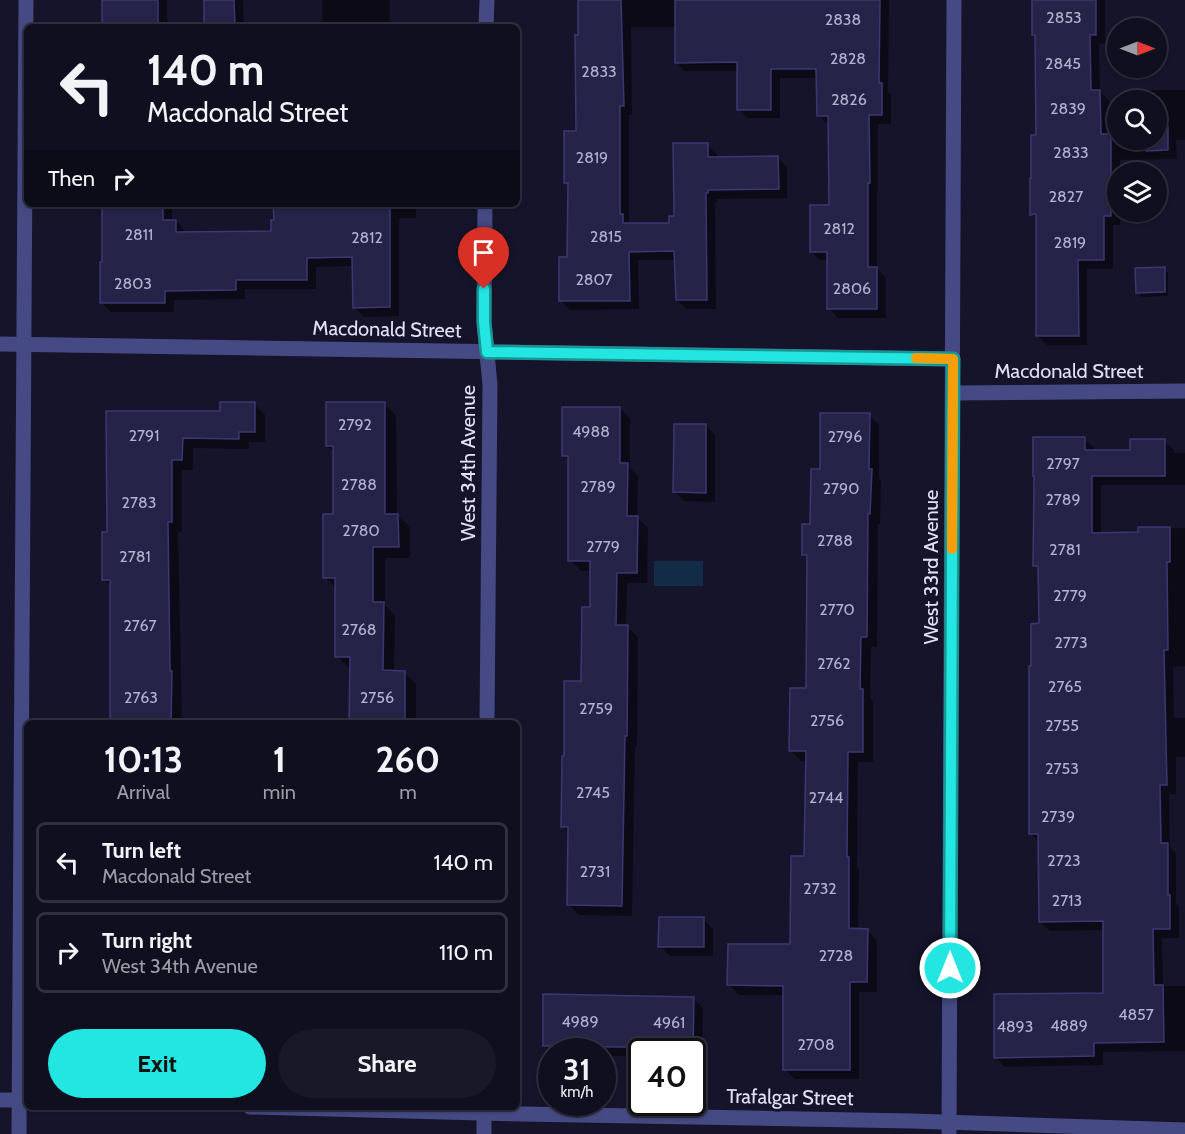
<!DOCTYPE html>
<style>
:root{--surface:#100f20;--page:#191829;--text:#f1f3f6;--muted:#9c9ca5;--line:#302f3e;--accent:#23e6e2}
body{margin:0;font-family:Cabin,sans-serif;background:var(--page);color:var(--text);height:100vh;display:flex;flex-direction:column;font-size:22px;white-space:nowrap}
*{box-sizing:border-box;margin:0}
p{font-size:20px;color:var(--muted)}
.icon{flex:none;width:33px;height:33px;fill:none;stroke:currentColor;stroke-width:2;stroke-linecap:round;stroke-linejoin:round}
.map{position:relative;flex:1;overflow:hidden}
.drawer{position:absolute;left:24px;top:720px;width:496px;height:390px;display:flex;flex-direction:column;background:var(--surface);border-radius:9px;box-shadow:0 2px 4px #0004,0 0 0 2px var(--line)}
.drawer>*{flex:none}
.hud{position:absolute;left:24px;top:24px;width:496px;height:183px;border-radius:9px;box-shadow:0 2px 4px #0004,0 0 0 2px var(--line);background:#100f20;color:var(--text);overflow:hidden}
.needle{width:39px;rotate:90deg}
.controls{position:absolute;left:1107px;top:18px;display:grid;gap:12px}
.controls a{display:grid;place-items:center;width:60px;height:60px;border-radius:50%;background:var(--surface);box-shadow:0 2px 4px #0004,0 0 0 2px var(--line);font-size:30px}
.speed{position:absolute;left:538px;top:1038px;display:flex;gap:12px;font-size:30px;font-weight:700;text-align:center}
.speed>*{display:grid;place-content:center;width:78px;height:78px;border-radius:50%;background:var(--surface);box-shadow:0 2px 4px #0004,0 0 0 2px var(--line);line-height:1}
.speed small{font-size:15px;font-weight:400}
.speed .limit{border:3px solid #111;border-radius:9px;background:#fff;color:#111}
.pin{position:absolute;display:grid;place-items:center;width:51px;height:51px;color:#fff;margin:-62px -26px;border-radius:50% 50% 50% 0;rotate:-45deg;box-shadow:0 0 6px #0007}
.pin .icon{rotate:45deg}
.me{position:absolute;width:66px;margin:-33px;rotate:0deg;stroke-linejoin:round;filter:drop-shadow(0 0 4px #0008)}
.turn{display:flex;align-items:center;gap:21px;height:126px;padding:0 24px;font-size:27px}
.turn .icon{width:78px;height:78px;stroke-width:2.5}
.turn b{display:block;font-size:42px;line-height:51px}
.then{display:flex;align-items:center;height:57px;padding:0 24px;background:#0003;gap:12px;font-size:22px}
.eta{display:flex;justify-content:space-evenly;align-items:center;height:102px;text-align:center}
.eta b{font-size:36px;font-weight:700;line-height:42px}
.cta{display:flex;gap:12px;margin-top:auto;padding:12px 24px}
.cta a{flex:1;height:69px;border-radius:36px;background:var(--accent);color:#111;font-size:24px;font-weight:700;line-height:69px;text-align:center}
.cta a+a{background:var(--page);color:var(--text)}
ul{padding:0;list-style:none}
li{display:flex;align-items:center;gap:18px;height:81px;margin:0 12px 9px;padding:0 12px;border:3px solid var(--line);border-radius:9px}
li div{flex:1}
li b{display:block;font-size:22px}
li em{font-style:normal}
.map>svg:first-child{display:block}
.water{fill:#122b46}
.shadow{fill:#0007}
.building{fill:#262349;stroke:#3c3772;stroke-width:1.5}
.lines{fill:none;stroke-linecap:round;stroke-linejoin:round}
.minor{stroke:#454a84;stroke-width:15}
.route-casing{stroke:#179693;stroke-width:15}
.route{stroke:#23e6e2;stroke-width:10}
.slow{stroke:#f59e0b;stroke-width:10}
.labels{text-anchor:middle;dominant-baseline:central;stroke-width:6;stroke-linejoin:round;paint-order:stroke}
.number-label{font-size:16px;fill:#b2b2cf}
.street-label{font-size:20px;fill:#e1e1fc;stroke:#16142a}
</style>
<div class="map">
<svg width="1185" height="1134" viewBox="0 0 1185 1134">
<rect width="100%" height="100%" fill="#16142a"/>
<!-- water -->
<rect class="water" x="654" y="561" width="49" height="25"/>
<!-- shadow -->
<g class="shadow">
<polygon points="103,0 167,0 167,27 104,27"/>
<polygon points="211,0 243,0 244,27 206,27"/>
<rect x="322" y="0" width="68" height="27"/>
<polygon points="580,0 889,0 888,92 891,94 891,124 878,124 878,192 877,192 877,269 886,278 886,318 838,318 829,308 829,260 820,260 811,251 831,207 830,124 828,124 818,115 818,78 780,78 780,118 748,118 739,109 739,71 685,71 676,62 676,27 631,27 632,115 629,115 629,222 631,224 671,225 676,218 707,145 717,154 717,159 778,158 787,167 787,198 717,199 717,202 715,202 716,309 686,309 677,300 676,260 638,260 639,309 570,310 561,301 568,259 569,185 566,182 578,132"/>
<polygon points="1034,0 1105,0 1105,43 1099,44 1100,91 1109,101 1109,130 1118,129 1118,140 1156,140 1156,100 1146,100 1146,90 1185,90 1185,140 1176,140 1177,159 1120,160 1120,172 1118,172 1118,212 1120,212 1120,225 1113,225 1113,269 1087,269 1087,345 1047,345 1038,336 1038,220 1032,214 1038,136 1036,37 1034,35"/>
<polygon points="103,204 172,204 172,221 176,221 185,231 185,234 272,233 275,222 275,204 416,204 416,218 399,218 399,316 364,317 354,307 354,266 316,267 316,289 245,289 245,299 174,300 174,312 111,312 102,303 104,264"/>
<polygon points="1164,269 1168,273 1168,296 1142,297 1137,292"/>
<polygon points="384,403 396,415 397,515 410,527 410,558 385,558 385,605 395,616 394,672 404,672 416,684 416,723 351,723 351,668 349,668 337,656 337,589 325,577 335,515 335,453 327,446"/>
<polygon points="254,404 265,415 265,442 249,442 249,449 193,448 193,470 182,470 182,532 178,532 182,723 112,723 112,587 104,579 109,533 108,412 221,413"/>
<polygon points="620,408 630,419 630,468 638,476 637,517 648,528 647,583 627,583 626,626 638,637 637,746 635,746 632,916 579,915 568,904 569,833 563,826 592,609 592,571 581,571 570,560 570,462 563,455"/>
<polygon points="869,415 879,425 879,478 881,481 880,524 878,524 877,647 871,647 870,698 873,701 873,762 858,762 857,867 859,869 858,930 867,930 877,941 877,992 859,992 859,1079 795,1079 784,1069 784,995 739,995 729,984 792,946 806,858 807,761 801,761 791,751 808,690 808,559 803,554 812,526 821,470"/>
<polygon points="706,425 715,435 715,502 684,501 675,492"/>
<polygon points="1085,439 1094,448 1094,452 1132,452 1164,441 1174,450 1174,453 1185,453 1185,485 1101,485 1101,534 1139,534 1139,529 1185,528 1185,666 1173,667 1174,718 1185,718 1185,757 1176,757 1176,794 1169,794 1170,847 1176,854 1176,903 1179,906 1179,938 1162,938 1163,986 1185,986 1185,1051 1103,1052 1103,1065 1005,1067 996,1058 1104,995 1104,930 1050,931 1040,921 1039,842 1031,834 1033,668 1040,625 1039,570 1035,565"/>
<polygon points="703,919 713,929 713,956 670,956 660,946"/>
<polygon points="693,998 703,1008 702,1057 693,1057 693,1052 642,1052 642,1056 603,1056 603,1052 552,1052 552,1053 544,1046"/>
</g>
<!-- building -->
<g class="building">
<rect x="102" y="0" width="56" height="27"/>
<polygon points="204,0 234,0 235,27 204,27"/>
<polygon points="578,0 621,0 624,106 620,106 620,214 623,214 623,223 669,223 669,216 674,216 673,143 708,143 708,157 778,156 779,189 708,190 708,193 706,193 707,300 676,300 674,251 629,252 630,301 559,301 559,257 567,257 568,183 564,183 564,131 576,131 575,35 578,35"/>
<polygon points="675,0 880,0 879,83 882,83 882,115 869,115 870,183 868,183 868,267 877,267 877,309 827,309 827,252 810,252 810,205 829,205 828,116 817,116 816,69 771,69 771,110 737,110 737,62 675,63"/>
<polygon points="1032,0 1096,0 1096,35 1090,35 1091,90 1100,90 1101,134 1111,134 1111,216 1104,216 1104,260 1078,260 1079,336 1036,336 1036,214 1030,215 1030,178 1031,178 1031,135 1036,135 1035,35 1032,35"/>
<polygon points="1168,127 1168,150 1146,151 1146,140 1156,140 1156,128"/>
<polygon points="102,204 163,204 163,220 176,220 176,232 271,231 271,220 274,220 273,204 390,204 390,307 353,308 352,257 307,258 307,280 236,280 236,290 165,291 165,303 100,303 100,262 102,262"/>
<polygon points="1165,267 1165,292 1136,293 1135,268"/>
<polygon points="220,402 255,402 255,432 239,432 239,439 183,438 182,460 172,460 172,522 168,522 170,671 172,671 171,723 110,723 110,580 102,580 102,532 107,532 106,411 220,411"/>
<polygon points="326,402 385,402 385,514 398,514 399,547 373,547 373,602 384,602 383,670 405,671 405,723 349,723 350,657 335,657 335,578 323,578 323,514 333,514 333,446 326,446"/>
<polygon points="562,407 620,407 620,463 628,463 627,516 638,516 637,573 617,573 616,625 628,625 627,736 625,736 622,906 567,905 568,827 561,827 562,756 564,756 564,681 581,681 582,607 590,607 590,561 568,561 568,456 562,456"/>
<polygon points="820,413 870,413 869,469 872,469 870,514 868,514 867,637 861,637 860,689 863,689 863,752 848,752 847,857 849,857 849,928 868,929 867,982 850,982 850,1070 783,1070 783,986 727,985 728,944 790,944 791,856 804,856 806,751 789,751 790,688 806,688 807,555 802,555 802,524 810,524 811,469 820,469"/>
<polygon points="674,424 706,424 706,493 673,492"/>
<polygon points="1033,437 1085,437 1085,450 1130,450 1130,439 1165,439 1165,476 1092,476 1092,533 1138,532 1138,527 1170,527 1170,562 1167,562 1168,650 1164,650 1167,785 1160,785 1161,843 1168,843 1168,895 1170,895 1170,929 1153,929 1154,985 1163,985 1164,1042 1094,1043 1094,1056 994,1058 994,994 1103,993 1103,921 1039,922 1038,834 1029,834 1029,666 1031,666 1031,624 1039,623 1038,566 1033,566 1034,476 1033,476"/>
<polygon points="659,917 704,917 704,947 658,947"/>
<polygon points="543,994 694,997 693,1048 543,1046"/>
</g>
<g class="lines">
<!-- minor -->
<g class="minor">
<polyline points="486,27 487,0"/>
<polyline points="485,204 484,322 490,385 487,723"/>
<polyline points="0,344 953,359"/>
<polyline points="953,393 1185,391"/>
<polyline points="0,1100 27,1100"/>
<polyline points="250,1107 522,1114 912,1121 1185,1130"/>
<polyline points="19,1134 26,0"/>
<polyline points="484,1134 484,1107"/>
<polyline points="949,1134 954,0"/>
</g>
</g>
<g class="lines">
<defs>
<polyline id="route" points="484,289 484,322 487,352 953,359 950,968"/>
</defs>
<!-- route casing -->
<use href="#route" class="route-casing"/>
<!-- route -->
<use href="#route" class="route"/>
<!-- slow -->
<polyline class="slow" points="916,358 953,359 952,549"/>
</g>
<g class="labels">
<!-- number labels -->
<g class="number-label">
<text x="1064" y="17">2853</text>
<text x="843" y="19">2838</text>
<text x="848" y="58">2828</text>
<text x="1063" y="63">2845</text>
<text x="599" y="71">2833</text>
<text x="849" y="99">2826</text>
<text x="1068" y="108">2839</text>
<text x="1071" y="152">2833</text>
<text x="592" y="157">2819</text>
<text x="1066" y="196">2827</text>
<text x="839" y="228">2812</text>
<text x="139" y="234">2811</text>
<text x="606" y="236">2815</text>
<text x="367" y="237">2812</text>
<text x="1070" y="242">2819</text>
<text x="594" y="279">2807</text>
<text x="133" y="283">2803</text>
<text x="852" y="288">2806</text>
<text x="355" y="424">2792</text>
<text x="591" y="431">4988</text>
<text x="144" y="435">2791</text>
<text x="845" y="436">2796</text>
<text x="1063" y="463">2797</text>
<text x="359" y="484">2788</text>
<text x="598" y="486">2789</text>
<text x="841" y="488">2790</text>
<text x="1063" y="499">2789</text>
<text x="139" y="502">2783</text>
<text x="361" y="530">2780</text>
<text x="835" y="540">2788</text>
<text x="603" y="546">2779</text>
<text x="1065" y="549">2781</text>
<text x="135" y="556">2781</text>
<text x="1070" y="595">2779</text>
<text x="837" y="609">2770</text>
<text x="140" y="625">2767</text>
<text x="359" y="629">2768</text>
<text x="1071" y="642">2773</text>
<text x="834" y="663">2762</text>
<text x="1065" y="686">2765</text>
<text x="141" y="697">2763</text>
<text x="377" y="697">2756</text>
<text x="596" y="708">2759</text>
<text x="827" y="720">2756</text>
<text x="1062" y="725">2755</text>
<text x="1062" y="768">2753</text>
<text x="593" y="792">2745</text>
<text x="826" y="797">2744</text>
<text x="1058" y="816">2739</text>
<text x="1064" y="860">2723</text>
<text x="595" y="871">2731</text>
<text x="820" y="888">2732</text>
<text x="1067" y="900">2713</text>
<text x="836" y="955">2728</text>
<text x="1136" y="1014">4857</text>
<text x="580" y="1021">4989</text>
<text x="669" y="1022">4961</text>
<text x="1069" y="1025">4889</text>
<text x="1015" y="1026">4893</text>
<text x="816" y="1044">2708</text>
</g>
<!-- street labels -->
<g class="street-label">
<text transform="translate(387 329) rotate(1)">Macdonald Street</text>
<text x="1069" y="371">Macdonald Street</text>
<text transform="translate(468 463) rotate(-90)">West 34th Avenue</text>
<text transform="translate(931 567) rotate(-90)">West 33rd Avenue</text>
<text transform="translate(790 1097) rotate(1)">Trafalgar Street</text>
</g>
</g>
</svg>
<div class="controls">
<a><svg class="needle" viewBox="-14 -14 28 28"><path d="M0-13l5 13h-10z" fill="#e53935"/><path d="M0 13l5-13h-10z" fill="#9c9ca5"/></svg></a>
<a><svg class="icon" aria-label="search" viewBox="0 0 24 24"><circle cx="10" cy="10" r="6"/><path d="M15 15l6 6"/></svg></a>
<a><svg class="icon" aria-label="layers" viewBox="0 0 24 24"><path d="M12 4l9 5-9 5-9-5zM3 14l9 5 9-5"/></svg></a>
</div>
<div class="speed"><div>31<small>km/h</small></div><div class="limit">40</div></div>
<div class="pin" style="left:484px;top:289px;background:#d93025"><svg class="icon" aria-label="arrive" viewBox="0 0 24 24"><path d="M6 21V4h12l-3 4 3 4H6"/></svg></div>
<svg class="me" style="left:950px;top:968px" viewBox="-20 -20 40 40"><circle r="17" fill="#23e6e2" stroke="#fff" stroke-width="3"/><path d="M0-11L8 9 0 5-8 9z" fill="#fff"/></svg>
<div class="hud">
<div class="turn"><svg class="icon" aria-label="left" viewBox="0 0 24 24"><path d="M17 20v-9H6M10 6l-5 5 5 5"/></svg><div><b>140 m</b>Macdonald Street</div></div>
<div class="then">Then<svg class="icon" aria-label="right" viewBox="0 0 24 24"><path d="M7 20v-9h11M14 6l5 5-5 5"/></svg></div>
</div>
<section class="drawer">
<div class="eta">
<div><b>10:13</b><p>Arrival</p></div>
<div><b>1</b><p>min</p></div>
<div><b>260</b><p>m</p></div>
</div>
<ul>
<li><svg class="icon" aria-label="left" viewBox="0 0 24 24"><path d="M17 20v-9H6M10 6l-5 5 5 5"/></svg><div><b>Turn left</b><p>Macdonald Street</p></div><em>140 m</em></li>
<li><svg class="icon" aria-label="right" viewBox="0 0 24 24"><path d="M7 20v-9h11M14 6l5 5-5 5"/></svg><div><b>Turn right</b><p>West 34th Avenue</p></div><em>110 m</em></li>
</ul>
<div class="cta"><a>Exit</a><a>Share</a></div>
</section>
</div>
